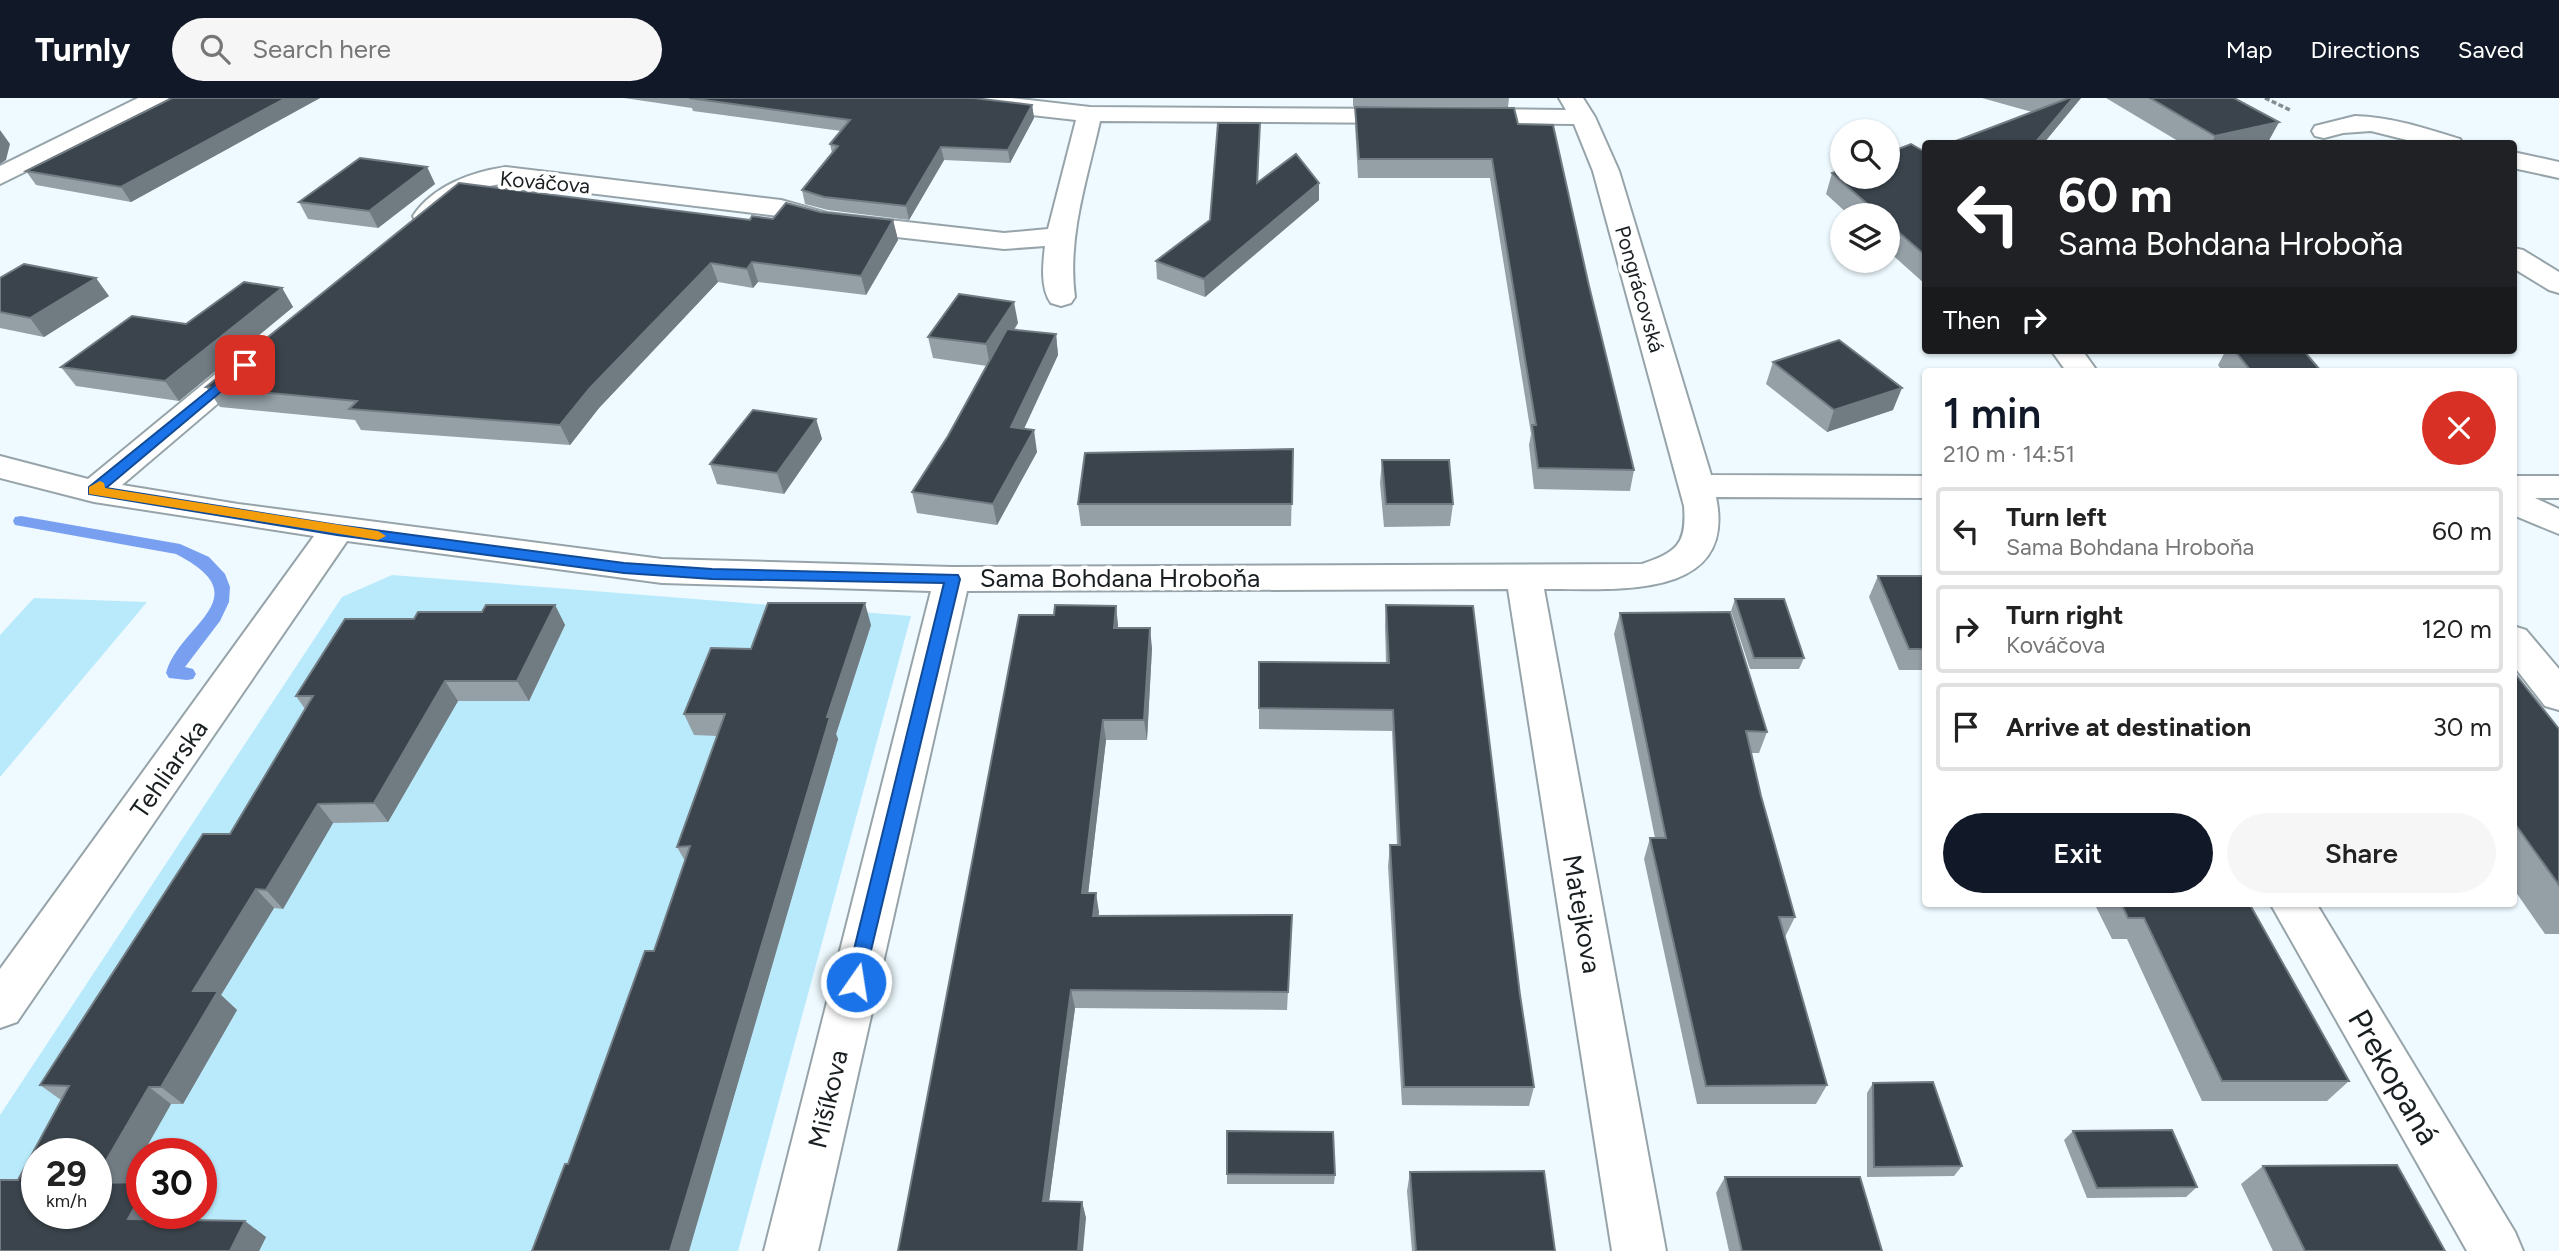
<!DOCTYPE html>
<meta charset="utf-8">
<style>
:root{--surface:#fff;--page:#f6f6f6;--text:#222;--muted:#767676;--line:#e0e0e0;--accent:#111827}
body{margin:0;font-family:Figtree,sans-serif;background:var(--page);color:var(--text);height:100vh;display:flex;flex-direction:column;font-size:26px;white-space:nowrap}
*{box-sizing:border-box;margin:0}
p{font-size:23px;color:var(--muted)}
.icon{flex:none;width:38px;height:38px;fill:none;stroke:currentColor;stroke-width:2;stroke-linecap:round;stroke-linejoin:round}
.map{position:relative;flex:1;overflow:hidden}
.side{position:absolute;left:1922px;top:270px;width:595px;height:539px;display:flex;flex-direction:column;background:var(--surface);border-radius:7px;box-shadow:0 2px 5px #0004}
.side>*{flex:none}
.top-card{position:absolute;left:1922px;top:42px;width:595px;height:214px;border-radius:7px;box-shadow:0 2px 5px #0004;background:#202124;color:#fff;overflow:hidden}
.controls{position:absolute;left:1830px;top:21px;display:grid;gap:14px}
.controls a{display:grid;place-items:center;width:70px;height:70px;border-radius:50%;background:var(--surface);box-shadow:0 2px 5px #0004;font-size:35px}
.speed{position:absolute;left:21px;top:1040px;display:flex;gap:14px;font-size:35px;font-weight:700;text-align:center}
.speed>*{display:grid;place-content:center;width:91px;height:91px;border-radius:50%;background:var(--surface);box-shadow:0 2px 5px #0004;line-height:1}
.speed small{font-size:18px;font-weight:400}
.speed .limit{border:10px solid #d22;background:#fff;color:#111}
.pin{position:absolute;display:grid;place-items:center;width:60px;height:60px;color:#fff;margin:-30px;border-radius:14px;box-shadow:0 4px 10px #0006}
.me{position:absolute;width:77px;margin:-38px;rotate:13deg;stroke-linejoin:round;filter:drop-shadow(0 0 5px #0008)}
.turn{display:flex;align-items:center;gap:24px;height:147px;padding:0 21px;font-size:32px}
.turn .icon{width:91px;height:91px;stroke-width:2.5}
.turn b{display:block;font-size:49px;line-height:60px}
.then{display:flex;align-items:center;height:66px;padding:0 21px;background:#0003;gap:14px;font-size:26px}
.round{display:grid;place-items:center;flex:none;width:74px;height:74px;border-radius:37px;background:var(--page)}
.summary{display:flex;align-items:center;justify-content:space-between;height:119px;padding:0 21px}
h1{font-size:42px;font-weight:600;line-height:52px;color:var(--accent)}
.cta{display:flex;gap:14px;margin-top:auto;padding:14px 21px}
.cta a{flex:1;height:80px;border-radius:42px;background:var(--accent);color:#fff;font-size:28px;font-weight:600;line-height:80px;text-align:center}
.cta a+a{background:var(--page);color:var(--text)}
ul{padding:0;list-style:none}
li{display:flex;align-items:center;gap:21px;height:88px;margin:0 14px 10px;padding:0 7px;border:4px solid var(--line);border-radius:7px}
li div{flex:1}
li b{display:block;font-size:26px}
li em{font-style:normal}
header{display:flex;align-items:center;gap:42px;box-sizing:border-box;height:98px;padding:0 35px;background:var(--accent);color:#fff}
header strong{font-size:33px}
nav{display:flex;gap:38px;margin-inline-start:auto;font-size:24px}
.search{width:490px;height:63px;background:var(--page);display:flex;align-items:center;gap:18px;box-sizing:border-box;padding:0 24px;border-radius:38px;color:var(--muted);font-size:26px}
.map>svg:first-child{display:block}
.green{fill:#b9eafb;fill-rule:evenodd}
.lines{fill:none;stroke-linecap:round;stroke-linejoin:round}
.stream{fill:#799ff1;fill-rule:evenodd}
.minor-casing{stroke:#96a4a9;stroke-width:4}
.path{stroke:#848d90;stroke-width:3.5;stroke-dasharray:5 2.5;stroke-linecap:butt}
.minor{fill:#fff;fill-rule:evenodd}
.wall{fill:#949fa6}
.shaded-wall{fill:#717b82}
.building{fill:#3b444c;stroke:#717b82;stroke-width:2}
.route{fill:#1a73e8;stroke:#114b97;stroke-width:2}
.slow{fill:#f59e0b}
.labels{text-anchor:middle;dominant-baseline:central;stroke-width:7;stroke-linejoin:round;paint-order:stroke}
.far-street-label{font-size:21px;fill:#191f21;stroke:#fff}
.street-label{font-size:26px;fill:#191f21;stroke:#fff}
.near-street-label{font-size:32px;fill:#191f21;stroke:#fff}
</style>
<header>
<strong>Turnly</strong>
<div class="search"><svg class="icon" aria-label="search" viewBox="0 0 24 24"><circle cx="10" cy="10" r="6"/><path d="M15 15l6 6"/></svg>Search here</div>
<nav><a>Map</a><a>Directions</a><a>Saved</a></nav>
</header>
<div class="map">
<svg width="2559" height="1153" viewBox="0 0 2559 1153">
<rect width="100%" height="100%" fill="#eefaff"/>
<!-- green -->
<g class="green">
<path d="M392 477 911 518 738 1153H0V1017L342 499ZM37 1055H96V1115H37ZM142 1055H201V1115H142Z"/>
<polygon points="34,500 147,504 0,679 0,537"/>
</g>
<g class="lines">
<!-- stream -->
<path class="stream" d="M21 418 180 446 209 459 225 476 230 489 229 504 220 523 185 569 193 571 196 576 193 581 187 582 169 580 166 575C179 526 262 500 176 456L15 427 13 423 15 419Z"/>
<defs>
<g id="minor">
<polygon points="138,0 169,0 165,5 0,86 0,68"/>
<path d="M933 0H1011L1090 9 1406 11 1415 13 1418 18 1415 23 1406 25 1100 23C1087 82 1067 139 1075 199L1071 205 1061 208 1051 205C1040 190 1043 165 1045 148L1004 151 825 131 778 118 506 85C492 87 481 90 469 97 451 108 439 129 416 124L413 118C433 88 471 74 506 69L781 102 827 115 1004 135 1048 131 1076 22 945 7 937 5Z"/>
<path d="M1559 0H1583L1595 19 1619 73 1711 377 1925 378V400L1716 399C1738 505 1611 490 1544 491L1666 1153H1612L1508 491 967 493 818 1153H764L931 493 662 485 347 443 17 924 0 930V871L314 438 94 404 0 380V358L88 381 241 255 252 252 263 255 267 261 263 267 122 387 238 406 662 461 952 469 1642 466C1677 454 1687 446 1684 408L1593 73 1574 26 1463 25 1454 23 1451 18 1454 13 1463 11 1566 12Z"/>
<path d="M2355 18C2391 19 2425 30 2460 41L2463 46H2423L2371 33 2343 35 2324 40 2315 38 2312 33 2315 28Z"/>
<polygon points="2513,54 2559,64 2559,80 2513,70"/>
<polygon points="2513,150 2523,152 2559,174 2559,195 2549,192 2513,170"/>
<polygon points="2051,252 2082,252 2097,273 2066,273"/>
<polygon points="2513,378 2559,378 2559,400 2535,400 2559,411 2559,436 2513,417"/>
<polygon points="2513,528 2526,532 2559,571 2559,612 2545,608 2513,567"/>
<polygon points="2270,805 2316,805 2515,1134 2523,1153 2467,1153"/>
</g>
</defs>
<!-- minor casing -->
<use href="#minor" class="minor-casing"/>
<!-- path -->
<polyline class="path" points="2265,0 2290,12"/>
<!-- minor -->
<use href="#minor" class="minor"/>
</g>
<!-- wall -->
<g class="wall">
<polygon points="172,0 320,0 131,104 36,87 26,73"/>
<polygon points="624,0 974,0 1032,7 1034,20 1010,65 944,62 909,122 828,112 805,106 802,92 832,55 830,46 841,33 693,13 692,10"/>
<polygon points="1353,0 1509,0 1508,9 1353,8"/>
<polygon points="1982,0 2081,0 2043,46 1948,46 2032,14"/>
<polygon points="2106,0 2234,0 2279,24 2268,44 2263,46 2183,46"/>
<polygon points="1355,9 1518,26 1589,188 1634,372 1630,393 1534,391 1529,347 1531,336 1490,80 1358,80 1355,27"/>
<polygon points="1260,25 1258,85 1319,85 1319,102 1205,199 1157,181 1156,163 1210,122"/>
<polygon points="1925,54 1925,186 1888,153 1888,117 1849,117 1826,96 1832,75"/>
<polygon points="427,69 435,86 378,130 308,121 299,104"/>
<polygon points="820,114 893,122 898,142 866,197 758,184 753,190 718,184 599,310 570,347 361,332 355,322 220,309 206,289 750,122 773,121"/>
<polygon points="0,180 109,198 44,239 0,230"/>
<polygon points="282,190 293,209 179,303 76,288 61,269 186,226"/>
<polygon points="1018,225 1014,232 1056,236 1058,257 1024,331 1037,354 997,427 917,415 912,394 948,338 987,268 933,260 928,239"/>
<polygon points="2226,252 2303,252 2321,273 2222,273 2218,267"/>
<polygon points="1773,264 1893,312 1827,334 1766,286"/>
<polygon points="816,321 822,341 784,396 717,386 710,366"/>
<polygon points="1293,351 1291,428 1081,428 1078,406"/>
<polygon points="1382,362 1453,406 1450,428 1384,429 1380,385"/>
<polygon points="1878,478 1925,478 1925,572 1899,572 1869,499"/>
<polygon points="1735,501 1804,560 1799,571 1750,571 1731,513"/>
<polygon points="555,507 565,527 529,603 458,603 388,724 333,725 283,811 274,810 221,897 237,912 183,1006 171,1006 126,1085 163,1115 159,1122 266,1139 259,1153 0,1153 18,1082 61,1002 40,987 230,736 305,611 296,598 414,521"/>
<polygon points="1386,507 1520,897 1534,989 1529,1008 1402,1007 1388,768 1390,747 1397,747 1392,633 1259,631 1259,610 1386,565 1385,528"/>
<polygon points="1116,508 1118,530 1152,550 1147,642 1106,642 1088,795 1099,814 1098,818 1292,817 1287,912 1075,910 1049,1103 1082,1104 1086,1120 898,1153 1054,517"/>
<polygon points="1620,515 1767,634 1759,655 1751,655 1761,698 1795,819 1785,839 1827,987 1816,1006 1697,1006 1644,761 1650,740 1655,740 1614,536"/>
<polygon points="871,527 836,636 838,641 689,1153 532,1153 654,853 685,763 677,749 717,638 694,637 684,616 751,551"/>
<polygon points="2513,573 2559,631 2559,836 2545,836 2513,790"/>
<polygon points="2094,805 2249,805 2349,983 2327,1003 2202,1003 2127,841 2112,841"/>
<polygon points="1873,985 1962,1068 1954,1078 1867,1079 1867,995"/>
<polygon points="2073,1033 2197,1089 2186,1099 2087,1100 2064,1042"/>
<polygon points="2263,1068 2445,1153 2273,1153 2241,1086"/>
<polygon points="1410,1074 1555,1153 1412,1153 1407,1093"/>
<polygon points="1227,1076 1335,1077 1334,1086 1227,1086"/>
<polygon points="1725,1079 1882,1153 1729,1153 1716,1095"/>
</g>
<!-- shaded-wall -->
<g class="shaded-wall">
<polygon points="286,0 320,0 131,104 121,89"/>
<polygon points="2073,0 2081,0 2043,46 2034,46"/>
<polygon points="1032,7 1034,20 1010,65 1008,52"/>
<polygon points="2279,24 2268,44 2263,46 2211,46 2215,38"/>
<polygon points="0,32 10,46 6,62 0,66"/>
<polygon points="941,49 944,62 909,122 906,108"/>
<polygon points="427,69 435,86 378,130 369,113"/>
<polygon points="1319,85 1319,102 1205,199 1204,181"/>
<polygon points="893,122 898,142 866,197 861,178"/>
<polygon points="752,164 758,184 753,190 747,171"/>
<polygon points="711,165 718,184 599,310 570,347 560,327 590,290"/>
<polygon points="96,180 109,198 44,239 30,220"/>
<polygon points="282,190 293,209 179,303 165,283"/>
<polygon points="1014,204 1018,225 990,268 986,246"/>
<polygon points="1056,236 1058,257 1015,350 1011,329"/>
<polygon points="1902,290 1893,312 1827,334 1834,312"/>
<polygon points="816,321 822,341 784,396 777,375"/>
<polygon points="1034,332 1037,354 997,427 993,406"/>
<polygon points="865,505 871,527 836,636 838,641 689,1153 670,1153 827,619"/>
<polygon points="555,507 565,527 529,603 517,583"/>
<polygon points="1116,508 1118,527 1116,550 1114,530"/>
<polygon points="1150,530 1152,550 1147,642 1144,622"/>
<polygon points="445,583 458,603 388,724 374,705"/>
<polygon points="1103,622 1106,642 1086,814 1082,795"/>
<polygon points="318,706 333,725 283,811 266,792"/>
<polygon points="256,791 274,810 221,897 237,912 183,1006 161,989 193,893"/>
<polygon points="1096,795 1099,814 1096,837 1093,818"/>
<polygon points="1071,892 1075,910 1047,1119 1043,1103"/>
<polygon points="149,989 171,1006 117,1101 96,1087 96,1080"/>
<polygon points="142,1096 142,1115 163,1115 151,1137 128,1121"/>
<polygon points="1082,1104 1086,1120 1083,1153 1078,1153"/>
<polygon points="245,1123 266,1139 259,1153 230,1153"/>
</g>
<!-- building -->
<g class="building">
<polygon points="172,0 286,0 121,89 26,73"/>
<polygon points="689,0 974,0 1032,7 1008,52 941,49 906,108 824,99 802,92 838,48 830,46 850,22"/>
<polygon points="2069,0 2073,0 2034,46 1948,46"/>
<polygon points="2150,0 2234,0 2279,24 2215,38"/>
<polygon points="1355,9 1514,10 1518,26 1553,27 1589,188 1634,372 1538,370 1532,327 1536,327 1492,61 1359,61"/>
<polygon points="1218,25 1260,25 1257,85 1296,56 1319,85 1204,181 1156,163 1210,122"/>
<polygon points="1911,46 1925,54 1925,157 1888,125 1888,117 1880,117 1832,75 1843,71 1843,79 1888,79 1888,55"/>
<polygon points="360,60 427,69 369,113 299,104"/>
<polygon points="459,85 750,122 752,118 773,121 786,105 820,114 893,122 861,178 752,164 747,171 711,165 590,290 560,327 349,311 357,303 206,289"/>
<polygon points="24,166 96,180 30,220 0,214 0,180"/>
<polygon points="244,184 282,190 165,283 61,269 132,218 186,226"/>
<polygon points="959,196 1014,204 986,246 928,239"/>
<polygon points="1007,231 1056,236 1011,329 1034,332 993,406 912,394 948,338"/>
<polygon points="1839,242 1902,290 1834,312 1773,264"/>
<polygon points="2234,252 2303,252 2321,273 2251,273"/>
<polygon points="753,312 816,321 777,375 710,366"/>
<polygon points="1293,351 1292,406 1078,406 1085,355"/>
<polygon points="1382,362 1449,362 1453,406 1386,406"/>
<polygon points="1878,478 1925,478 1925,551 1909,551"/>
<polygon points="1735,501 1784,501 1804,560 1754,560"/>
<polygon points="768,505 865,505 827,619 830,619 670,1153 532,1153 565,1066 568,1066 645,853 654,853 690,748 677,749 725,616 684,616 711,550 751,551"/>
<polygon points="486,507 555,507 517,583 445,583 374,705 318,706 266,792 256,791 193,893 218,893 161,989 149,989 96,1080 96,1055 37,1055 37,1115 96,1115 96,1085 142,1084 142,1096 128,1121 245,1123 230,1153 0,1153 0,1082 18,1082 69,988 40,987 203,736 230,736 313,598 296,598 345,521 414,521 418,514 482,514"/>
<polygon points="1055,507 1116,508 1114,530 1150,530 1144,622 1103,622 1082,795 1096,795 1093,818 1292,817 1288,894 1071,892 1043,1103 1082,1104 1078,1153 898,1153 1019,517 1054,517"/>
<polygon points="1386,507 1473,508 1520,897 1534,989 1404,989 1390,747 1400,747 1393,612 1259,610 1259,564 1389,565"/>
<polygon points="1730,514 1767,634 1746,633 1761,698 1795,819 1779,819 1827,987 1706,988 1650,740 1666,740 1620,515"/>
<polygon points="2513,573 2559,631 2559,787 2513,723"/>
<polygon points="2121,805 2249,805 2349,983 2222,983 2144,820 2128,820"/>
<polygon points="1933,984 1962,1068 1874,1069 1873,985"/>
<polygon points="2172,1032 2197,1089 2097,1090 2073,1033"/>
<polygon points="1227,1033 1333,1034 1335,1077 1227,1076"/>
<polygon points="2397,1067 2445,1153 2305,1153 2263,1068"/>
<polygon points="1544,1073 1555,1153 1416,1153 1410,1074"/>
<polygon points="1725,1079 1860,1079 1882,1153 1742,1153"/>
</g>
<!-- route -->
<polygon class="route" points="245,263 249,265 249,270 106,390 337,427 624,465 712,471 958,477 960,481 862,890 856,893 849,890 846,884 944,485 712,481 624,475 337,437 89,396 89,389"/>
<!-- slow -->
<polygon class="slow" points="100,383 104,385 105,390 378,433 386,438 378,442 89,396 89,389"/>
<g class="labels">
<!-- far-street labels -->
<g class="far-street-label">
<text transform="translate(545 84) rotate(5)">Kováčova</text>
<text transform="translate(1640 191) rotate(74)">Pongrácovská</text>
</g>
<!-- street labels -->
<g class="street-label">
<text x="1120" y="480">Sama Bohdana Hroboňa</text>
<text transform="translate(169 671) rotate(-55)">Tehliarska</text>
<text transform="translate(1582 816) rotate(80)">Matejkova</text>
<text transform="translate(828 1001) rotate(-77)">Mišíkova</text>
</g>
<!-- near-street labels -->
<g class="near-street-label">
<text transform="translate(2394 979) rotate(60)">Prekopaná</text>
</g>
</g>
</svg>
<div class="controls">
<a><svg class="icon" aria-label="search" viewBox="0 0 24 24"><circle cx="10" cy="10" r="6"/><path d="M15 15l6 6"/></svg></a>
<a><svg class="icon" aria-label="layers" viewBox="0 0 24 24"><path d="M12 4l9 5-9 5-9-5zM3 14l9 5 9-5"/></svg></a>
</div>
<div class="speed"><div>29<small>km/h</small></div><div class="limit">30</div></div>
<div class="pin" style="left:245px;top:267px;background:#d93025"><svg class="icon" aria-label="arrive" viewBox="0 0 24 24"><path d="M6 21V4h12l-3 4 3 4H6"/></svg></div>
<svg class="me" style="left:856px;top:884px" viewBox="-20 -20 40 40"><circle r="17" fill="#1a73e8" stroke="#fff" stroke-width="3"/><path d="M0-11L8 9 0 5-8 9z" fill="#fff"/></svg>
<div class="top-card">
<div class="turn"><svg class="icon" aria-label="left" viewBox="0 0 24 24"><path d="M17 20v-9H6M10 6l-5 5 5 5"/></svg><div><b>60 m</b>Sama Bohdana Hroboňa</div></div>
<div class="then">Then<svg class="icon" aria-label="right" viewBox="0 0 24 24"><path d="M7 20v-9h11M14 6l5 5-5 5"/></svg></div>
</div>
<section class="side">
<div class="summary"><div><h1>1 min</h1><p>210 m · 14:51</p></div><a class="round" style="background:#d93025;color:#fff"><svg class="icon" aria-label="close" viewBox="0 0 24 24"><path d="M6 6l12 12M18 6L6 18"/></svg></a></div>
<ul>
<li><svg class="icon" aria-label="left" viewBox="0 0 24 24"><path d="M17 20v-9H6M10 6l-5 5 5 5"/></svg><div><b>Turn left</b><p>Sama Bohdana Hroboňa</p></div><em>60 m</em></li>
<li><svg class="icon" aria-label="right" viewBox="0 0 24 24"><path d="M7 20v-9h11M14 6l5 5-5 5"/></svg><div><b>Turn right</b><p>Kováčova</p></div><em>120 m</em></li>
<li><svg class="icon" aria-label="arrive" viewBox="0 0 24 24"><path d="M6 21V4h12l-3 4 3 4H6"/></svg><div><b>Arrive at destination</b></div><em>30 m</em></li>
</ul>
<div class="cta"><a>Exit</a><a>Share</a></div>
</section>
</div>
